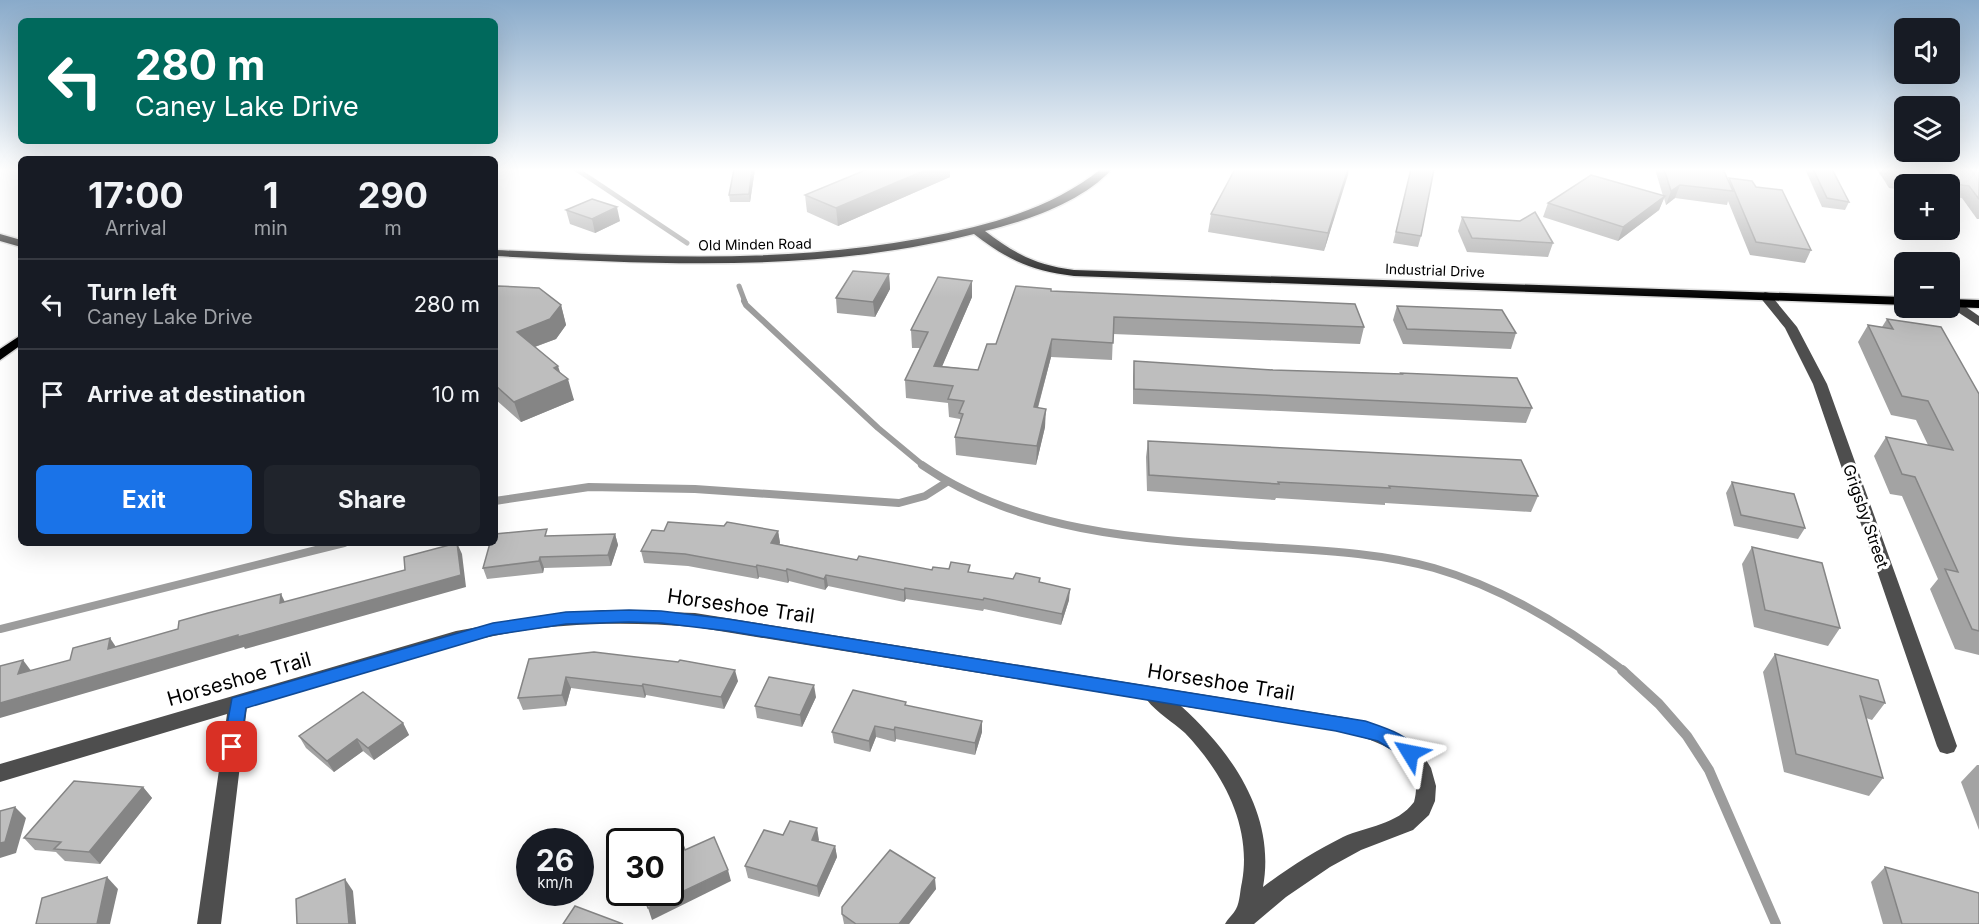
<!DOCTYPE html>
<meta charset="utf-8">
<style>
:root{--surface:#171b24;--page:#20242c;--text:#f1f3f6;--muted:#9ea1a6;--line:#363941;--accent:#1a73e8}
body{margin:0;font-family:Inter,sans-serif;background:var(--page);color:var(--text);height:100vh;display:flex;flex-direction:column;font-size:22px;white-space:nowrap}
*{box-sizing:border-box;margin:0}
p{font-size:20px;color:var(--muted)}
.icon{flex:none;width:33px;height:33px;fill:none;stroke:currentColor;stroke-width:2;stroke-linecap:round;stroke-linejoin:round}
.map{position:relative;flex:1;overflow:hidden}
.sheet{position:absolute;left:18px;top:156px;width:480px;height:390px;display:flex;flex-direction:column;background:var(--surface);border-radius:9px;box-shadow:0 6px 24px #0002}
.sheet>*{flex:none}
.guide{position:absolute;left:18px;top:18px;width:480px;height:126px;border-radius:9px;box-shadow:0 6px 24px #0002;background:#00695c;color:#fff;overflow:hidden}
.fabs{position:absolute;left:1894px;top:18px;display:grid;gap:12px}
.fabs a{display:grid;place-items:center;width:66px;height:66px;border-radius:9px;background:var(--surface);box-shadow:0 6px 24px #0002;font-size:30px}
.speed{position:absolute;left:516px;top:828px;display:flex;gap:12px;font-size:30px;font-weight:700;text-align:center}
.speed>*{display:grid;place-content:center;width:78px;height:78px;border-radius:50%;background:var(--surface);box-shadow:0 6px 24px #0002;line-height:1}
.speed small{font-size:15px;font-weight:400}
.speed .limit{border:3px solid #111;border-radius:9px;background:#fff;color:#111}
.pin{position:absolute;display:grid;place-items:center;width:51px;height:51px;color:#fff;margin:-26px;border-radius:12px;box-shadow:0 3px 9px #0006}
.me{position:absolute;width:66px;margin:-33px;rotate:305deg;stroke-linejoin:round;filter:drop-shadow(0 0 4px #0008)}
.turn{display:flex;align-items:center;gap:21px;height:126px;padding:0 18px;font-size:27px}
.turn .icon{width:78px;height:78px;stroke-width:2.5}
.turn b{display:block;font-size:42px;line-height:51px}
.eta{display:flex;justify-content:space-evenly;align-items:center;height:102px;text-align:center}
.eta b{font-size:36px;font-weight:700;line-height:42px}
.cta{display:flex;gap:12px;margin-top:auto;padding:12px 18px}
.cta a{flex:1;height:69px;border-radius:9px;background:var(--accent);color:#fff;font-size:24px;font-weight:700;line-height:69px;text-align:center}
.cta a+a{background:var(--page);color:var(--text)}
ul{padding:0;list-style:none}
li{display:flex;align-items:center;gap:18px;height:90px;padding:0 18px;border-top:2px solid var(--line)}
li div{flex:1}
li b{display:block;font-size:22px}
li em{font-style:normal}
.map>svg:first-child{display:block}
.lines{fill:none;stroke-linecap:round;stroke-linejoin:round}
.stream-far3{stroke:#9c9c9c;stroke-width:5}
.stream-far2{stroke:#9c9c9c;stroke-width:6}
.stream-far1{stroke:#9c9c9c;stroke-width:8}
.stream{stroke:#9c9c9c;stroke-width:10}
.major-casing{stroke:#dbdbdb;stroke-width:3}
.minor{fill:#4e4e4e;fill-rule:evenodd}
.major{fill:#000;fill-rule:evenodd}
.wall{fill:#a3a3a3}
.shaded-wall{fill:#858585}
.building{fill:#bebebe;stroke:#858585;stroke-width:1.5}
.route{fill:#1a73e8;stroke:#114b97;stroke-width:1.5}
.labels{text-anchor:middle;dominant-baseline:central;stroke-width:6;stroke-linejoin:round;paint-order:stroke}
.far-street-label{font-size:14px;fill:#000;stroke:#fff}
.street-label{font-size:16px;fill:#000;stroke:#fff}
.near-street-label{font-size:20px;fill:#000;stroke:#fff}
</style>
<div class="map">
<svg width="1979" height="924" viewBox="0 0 1979 924">
<rect width="100%" height="100%" fill="#fff"/>
<g class="lines">
<!-- stream-far3 -->
<g class="stream-far3">
<polyline points="576,169 687,243"/>
<polyline points="739,286 745,302"/>
</g>
<!-- stream-far2 -->
<polyline class="stream-far2" points="744,301 746,305 878,428 925,467"/>
<!-- stream-far1 -->
<g class="stream-far1">
<path d="M922 465C1026 537 1159 540 1281 548 1332 551 1384 554 1434 568 1504 588 1567 627 1624 671"/>
<polyline points="495,501 589,487 695,489 899,503 925,496 947,482"/>
<polyline points="0,629 344,543"/>
</g>
<!-- stream -->
<polyline class="stream" points="1622,670 1659,704 1687,736 1709,770 1776,924"/>
<defs>
<g id="major">
<path d="M1101 169H1112C1082 202 1027 221 985 231 1015 254 1036 265 1074 270L1905 297V305L1074 276C1031 271 1008 260 974 234 815 274 657 264 495 256V250C659 257 812 267 974 227 1019 216 1065 198 1101 169Z"/>
<polygon points="0,234 21,240 21,247 0,241"/>
<polygon points="1950,299 1979,300 1979,308 1950,307"/>
<polygon points="21,335 21,345 0,360 0,349"/>
</g>
</defs>
<!-- major casing -->
<use href="#major" class="major-casing"/>
<!-- minor -->
<g class="minor">
<polygon points="1765,292 1769,293 1797,327 1827,384 1957,746 1954,752 1947,754 1940,752 1937,746 1813,384 1785,328 1759,296"/>
<polygon points="1950,300 1956,300 1979,316 1979,326 1950,307"/>
<path d="M604 610 695 613 1350 718 1398 734 1420 750 1431 768 1436 786 1435 801 1429 815 1413 830 1361 850 1330 867 1286 897 1254 924H1225C1228 918 1233 915 1236 909 1240 902 1240 890 1242 882 1252 826 1223 773 1185 733 1173 722 1157 713 1147 700L695 627C634 622 574 622 514 632 423 648 335 681 247 707L221 924H197L227 714 0 782V764L456 631 545 615ZM1181 706C1214 711 1248 717 1281 722 1323 729 1432 736 1414 802 1397 825 1367 826 1343 837 1315 851 1288 868 1263 887 1276 815 1232 752 1181 706Z"/>
</g>
<!-- major -->
<use href="#major" class="major"/>
</g>
<!-- wall -->
<g class="wall">
<polygon points="755,169 750,202 730,202 729,195"/>
<polygon points="859,169 950,169 950,177 838,226 807,212 805,195 860,172"/>
<polygon points="1235,169 1349,169 1324,251 1208,232 1211,214"/>
<polygon points="1411,169 1421,236 1418,247 1393,243"/>
<polygon points="1655,169 1723,169 1728,181 1729,178 1756,187 1811,250 1805,263 1750,255 1728,201 1727,205 1675,198 1666,205 1664,198 1659,210 1618,241 1543,217 1548,203 1663,196"/>
<polygon points="1805,169 1832,169 1849,202 1845,210 1822,207"/>
<polygon points="1877,169 1979,169 1979,219 1977,219 1962,198 1950,196 1950,184 1905,184 1905,190 1889,188"/>
<polygon points="566,210 620,221 595,233 570,224"/>
<polygon points="1462,217 1520,221 1553,243 1548,257 1467,252 1458,231"/>
<polygon points="889,274 890,289 875,317 837,313 836,298"/>
<polygon points="972,281 972,297 942,366 978,370 996,344 1051,291 1364,327 1360,344 1113,334 1112,360 1051,357 1038,408 1045,427 1036,465 956,455 955,437 960,424 960,419 949,417 948,403 906,398 905,380 920,348 912,348 911,330"/>
<polygon points="495,290 561,305 566,325 556,339 535,347 560,373 574,400 521,422 495,399"/>
<polygon points="1397,306 1516,333 1511,349 1403,344 1393,320"/>
<polygon points="1887,319 1979,394 1979,655 1955,649 1930,589 1938,579 1902,496 1890,494 1874,456 1886,437 1928,445 1916,420 1891,415 1858,342 1868,325 1882,327"/>
<polygon points="1134,361 1273,370 1401,374 1401,373 1532,408 1526,423 1133,404 1133,377"/>
<polygon points="1148,441 1538,496 1531,512 1385,503 1385,505 1276,498 1275,500 1147,491 1146,457"/>
<polygon points="1732,482 1805,528 1798,539 1734,526 1726,493"/>
<polygon points="724,526 778,531 780,543 779,544 857,560 932,570 971,573 1040,583 1069,600 1061,625 984,609 983,611 906,599 904,602 828,586 825,590 789,581 788,583 759,577 758,579 688,566 644,563 641,551 664,531"/>
<polygon points="615,534 618,545 611,566 544,568 543,573 487,579 483,568 549,536"/>
<polygon points="1752,547 1840,628 1828,646 1754,627 1742,564"/>
<polygon points="1775,654 1885,703 1872,720 1866,718 1883,778 1869,796 1784,772 1763,672"/>
<polygon points="529,659 738,681 724,709 646,695 645,698 571,688 566,706 523,710 518,698"/>
<polygon points="816,697 802,727 757,718 755,706"/>
<polygon points="907,706 982,732 975,755 896,739 895,742 876,737 870,752 834,743 832,732"/>
<polygon points="403,723 409,735 374,760 363,751 334,772 306,748 299,736"/>
<polygon points="1977,765 1979,765 1979,830 1961,782"/>
<polygon points="143,787 152,798 100,864 65,861 56,852 35,850 24,838"/>
<polygon points="817,828 818,841 835,846 837,857 819,897 748,878 745,866 783,835"/>
<polygon points="1885,867 1979,924 1883,924 1871,882"/>
<polygon points="936,889 909,924 844,924 842,914"/>
</g>
<!-- shaded-wall -->
<g class="shaded-wall">
<polygon points="752,169 755,169 750,202 749,194"/>
<polygon points="928,169 950,169 950,177 838,226 836,208"/>
<polygon points="1348,169 1349,169 1348,175 1324,251 1328,233"/>
<polygon points="1680,185 1675,198 1666,205 1671,191"/>
<polygon points="1665,196 1659,210 1618,241 1623,227"/>
<polygon points="617,207 620,221 595,233 592,219"/>
<polygon points="889,274 890,289 875,317 873,302"/>
<polygon points="972,281 972,297 935,383 934,366"/>
<polygon points="561,305 566,325 556,339 523,351 517,332"/>
<polygon points="1052,339 1051,357 1033,425 1034,407"/>
<polygon points="558,366 563,381 568,379 574,400 521,422 514,402 554,368"/>
<polygon points="1046,409 1045,427 1036,465 1037,446"/>
<polygon points="778,531 780,543 773,554 771,543"/>
<polygon points="615,534 618,545 611,566 608,555"/>
<polygon points="457,543 462,554 466,587 245,649 244,647 0,718 0,703 238,635 461,575"/>
<polygon points="540,557 544,568 543,573 539,561"/>
<polygon points="757,565 759,577 758,579 756,567"/>
<polygon points="787,569 789,581 788,583 786,571"/>
<polygon points="826,575 828,586 825,590 824,579"/>
<polygon points="905,588 906,599 904,602 904,590"/>
<polygon points="1070,589 1069,600 1061,625 1062,614"/>
<polygon points="281,594 287,606 280,603"/>
<polygon points="110,638 118,650 108,649"/>
<polygon points="23,660 32,672 18,674"/>
<polygon points="735,670 738,681 724,709 721,697"/>
<polygon points="566,677 571,688 566,706 562,695"/>
<polygon points="643,684 646,695 645,698 642,686"/>
<polygon points="814,685 816,697 802,727 800,715"/>
<polygon points="982,721 982,732 975,755 975,743"/>
<polygon points="403,723 409,735 374,760 368,748"/>
<polygon points="875,726 876,737 870,752 869,741"/>
<polygon points="895,727 896,739 895,742 894,730"/>
<polygon points="357,739 363,751 334,772 327,761"/>
<polygon points="143,787 152,798 100,864 89,852"/>
<polygon points="15,807 26,818 16,853 0,858 0,843"/>
<polygon points="817,828 819,840 814,851 812,840"/>
<polygon points="835,846 837,857 819,897 817,886"/>
<polygon points="728,870 731,881 652,920 648,908"/>
<polygon points="107,877 118,889 110,924 97,924"/>
<polygon points="935,878 936,889 909,924 899,924"/>
<polygon points="345,879 353,891 356,924 349,924"/>
</g>
<!-- building -->
<g class="building">
<polygon points="734,169 752,169 749,194 729,195"/>
<polygon points="868,169 928,169 836,208 805,195"/>
<polygon points="1235,169 1348,169 1328,233 1211,214"/>
<polygon points="1411,169 1434,169 1421,236 1396,232"/>
<polygon points="1664,169 1723,169 1733,191 1680,185 1671,191"/>
<polygon points="1813,169 1832,169 1849,202 1827,198"/>
<polygon points="1891,169 1979,169 1979,199 1969,186 1895,176"/>
<polygon points="1591,175 1665,196 1623,227 1548,203"/>
<polygon points="1729,178 1752,181 1756,187 1782,190 1811,250 1756,242"/>
<polygon points="592,199 617,207 592,219 566,210"/>
<polygon points="1535,212 1553,243 1472,238 1462,217 1520,221"/>
<polygon points="853,271 889,274 873,302 836,298"/>
<polygon points="938,277 972,281 934,366 978,370 987,344 996,344 1016,286 1051,289 1051,291 1355,304 1364,327 1114,317 1113,343 1052,339 1034,407 1046,409 1037,446 955,437 963,414 959,413 964,401 948,399 953,386 905,380 928,332 911,330"/>
<polygon points="498,286 539,288 561,305 550,319 517,332 558,366 554,368 568,379 514,402 495,385 495,290"/>
<polygon points="1397,306 1502,310 1516,333 1407,329"/>
<polygon points="1887,319 1941,327 1979,394 1979,631 1972,629 1945,569 1958,572 1915,477 1902,474 1886,437 1953,450 1928,401 1902,396 1868,325 1893,329"/>
<polygon points="1134,361 1273,370 1402,374 1401,373 1517,378 1532,408 1134,389"/>
<polygon points="1148,441 1521,460 1538,496 1389,486 1390,488 1278,482 1279,484 1149,475"/>
<polygon points="1732,482 1794,494 1805,528 1741,515"/>
<polygon points="668,522 724,526 727,522 778,531 771,543 857,560 859,556 932,570 933,567 949,569 951,562 970,565 968,572 1013,579 1016,573 1040,578 1039,582 1070,589 1062,614 984,598 983,600 905,588 904,590 826,575 824,579 787,569 786,571 757,565 756,567 685,554 641,551 652,530 664,531"/>
<polygon points="547,529 545,536 615,534 608,555 540,557 539,561 483,568 490,543 495,543 495,534"/>
<polygon points="457,543 461,575 238,637 238,635 0,703 0,666 23,660 18,674 70,660 73,648 110,638 108,649 178,629 179,621 208,613 281,594 280,603 405,570 404,557"/>
<polygon points="1752,547 1822,563 1840,628 1765,610"/>
<polygon points="594,652 678,662 680,660 735,670 721,697 643,684 642,686 566,677 562,695 518,698 529,659"/>
<polygon points="1775,654 1878,680 1885,703 1860,696 1883,778 1796,754"/>
<polygon points="769,677 814,685 800,715 755,706"/>
<polygon points="853,690 906,702 905,705 982,721 975,743 895,727 894,730 875,726 869,741 832,732"/>
<polygon points="363,692 403,723 368,748 357,739 327,761 299,736"/>
<polygon points="74,781 143,787 89,852 54,849 61,842 24,838"/>
<polygon points="15,807 5,842 0,843 0,811"/>
<polygon points="790,821 817,828 812,840 835,846 817,886 745,866 764,830 783,835"/>
<polygon points="678,832 685,850 714,837 728,870 648,908 642,892 670,892 670,842 656,842"/>
<polygon points="890,850 935,878 899,924 856,924 842,914 842,907"/>
<polygon points="1885,867 1979,893 1979,924 1902,924"/>
<polygon points="107,877 97,924 36,924 42,898"/>
<polygon points="345,879 349,924 297,924 296,899"/>
<polygon points="575,906 623,924 563,924"/>
</g>
<!-- sky -->
<linearGradient id="sky" x2="0" y2="1"><stop stop-color="#89aaca"/><stop offset="0.57" stop-color="#fff"/><stop offset="1" stop-color="#fff" stop-opacity="0"/></linearGradient>
<rect width="1979" height="298" fill="url(#sky)"/>
<!-- route -->
<path class="route" d="M629 610 661 611 728 619 1365 721C1382 727 1411 735 1420 753L1417 759 1410 761 1378 741 1336 731 728 631 661 623 629 622 566 624 493 635 246 708 239 753 232 755 226 753 223 747 232 698 493 623 566 612Z"/>
<g class="labels">
<!-- far-street labels -->
<g class="far-street-label">
<text transform="translate(755 244) rotate(-1)">Old Minden Road</text>
<text transform="translate(1435 270) rotate(2)">Industrial Drive</text>
</g>
<!-- street labels -->
<g class="street-label">
<text transform="translate(1866 516) rotate(71)">Grigsby Street</text>
</g>
<!-- near-street labels -->
<g class="near-street-label">
<text transform="translate(741 606) rotate(8)">Horseshoe Trail</text>
<text transform="translate(239 679) rotate(-16)">Horseshoe Trail</text>
<text transform="translate(1221 682) rotate(9)">Horseshoe Trail</text>
</g>
</g>
</svg>
<div class="fabs">
<a><svg class="icon" aria-label="sound" viewBox="0 0 24 24"><path d="M4 9h4l5-4v14l-5-4H4zM17 9q2 3 0 6"/></svg></a>
<a><svg class="icon" aria-label="layers" viewBox="0 0 24 24"><path d="M12 4l9 5-9 5-9-5zM3 14l9 5 9-5"/></svg></a>
<a>+</a>
<a>−</a>
</div>
<div class="speed"><div>26<small>km/h</small></div><div class="limit">30</div></div>
<div class="pin" style="left:232px;top:747px;background:#d93025"><svg class="icon" aria-label="arrive" viewBox="0 0 24 24"><path d="M6 21V4h12l-3 4 3 4H6"/></svg></div>
<svg class="me" style="left:1410px;top:753px" viewBox="-20 -20 40 40"><path d="M0-17L14 15 0 8-14 15z" fill="#1a73e8" stroke="#fff" stroke-width="4"/></svg>
<div class="guide">
<div class="turn"><svg class="icon" aria-label="left" viewBox="0 0 24 24"><path d="M17 20v-9H6M10 6l-5 5 5 5"/></svg><div><b>280 m</b>Caney Lake Drive</div></div>
</div>
<section class="sheet">
<div class="eta">
<div><b>17:00</b><p>Arrival</p></div>
<div><b>1</b><p>min</p></div>
<div><b>290</b><p>m</p></div>
</div>
<ul>
<li><svg class="icon" aria-label="left" viewBox="0 0 24 24"><path d="M17 20v-9H6M10 6l-5 5 5 5"/></svg><div><b>Turn left</b><p>Caney Lake Drive</p></div><em>280 m</em></li>
<li><svg class="icon" aria-label="arrive" viewBox="0 0 24 24"><path d="M6 21V4h12l-3 4 3 4H6"/></svg><div><b>Arrive at destination</b></div><em>10 m</em></li>
</ul>
<div class="cta"><a>Exit</a><a>Share</a></div>
</section>
</div>
